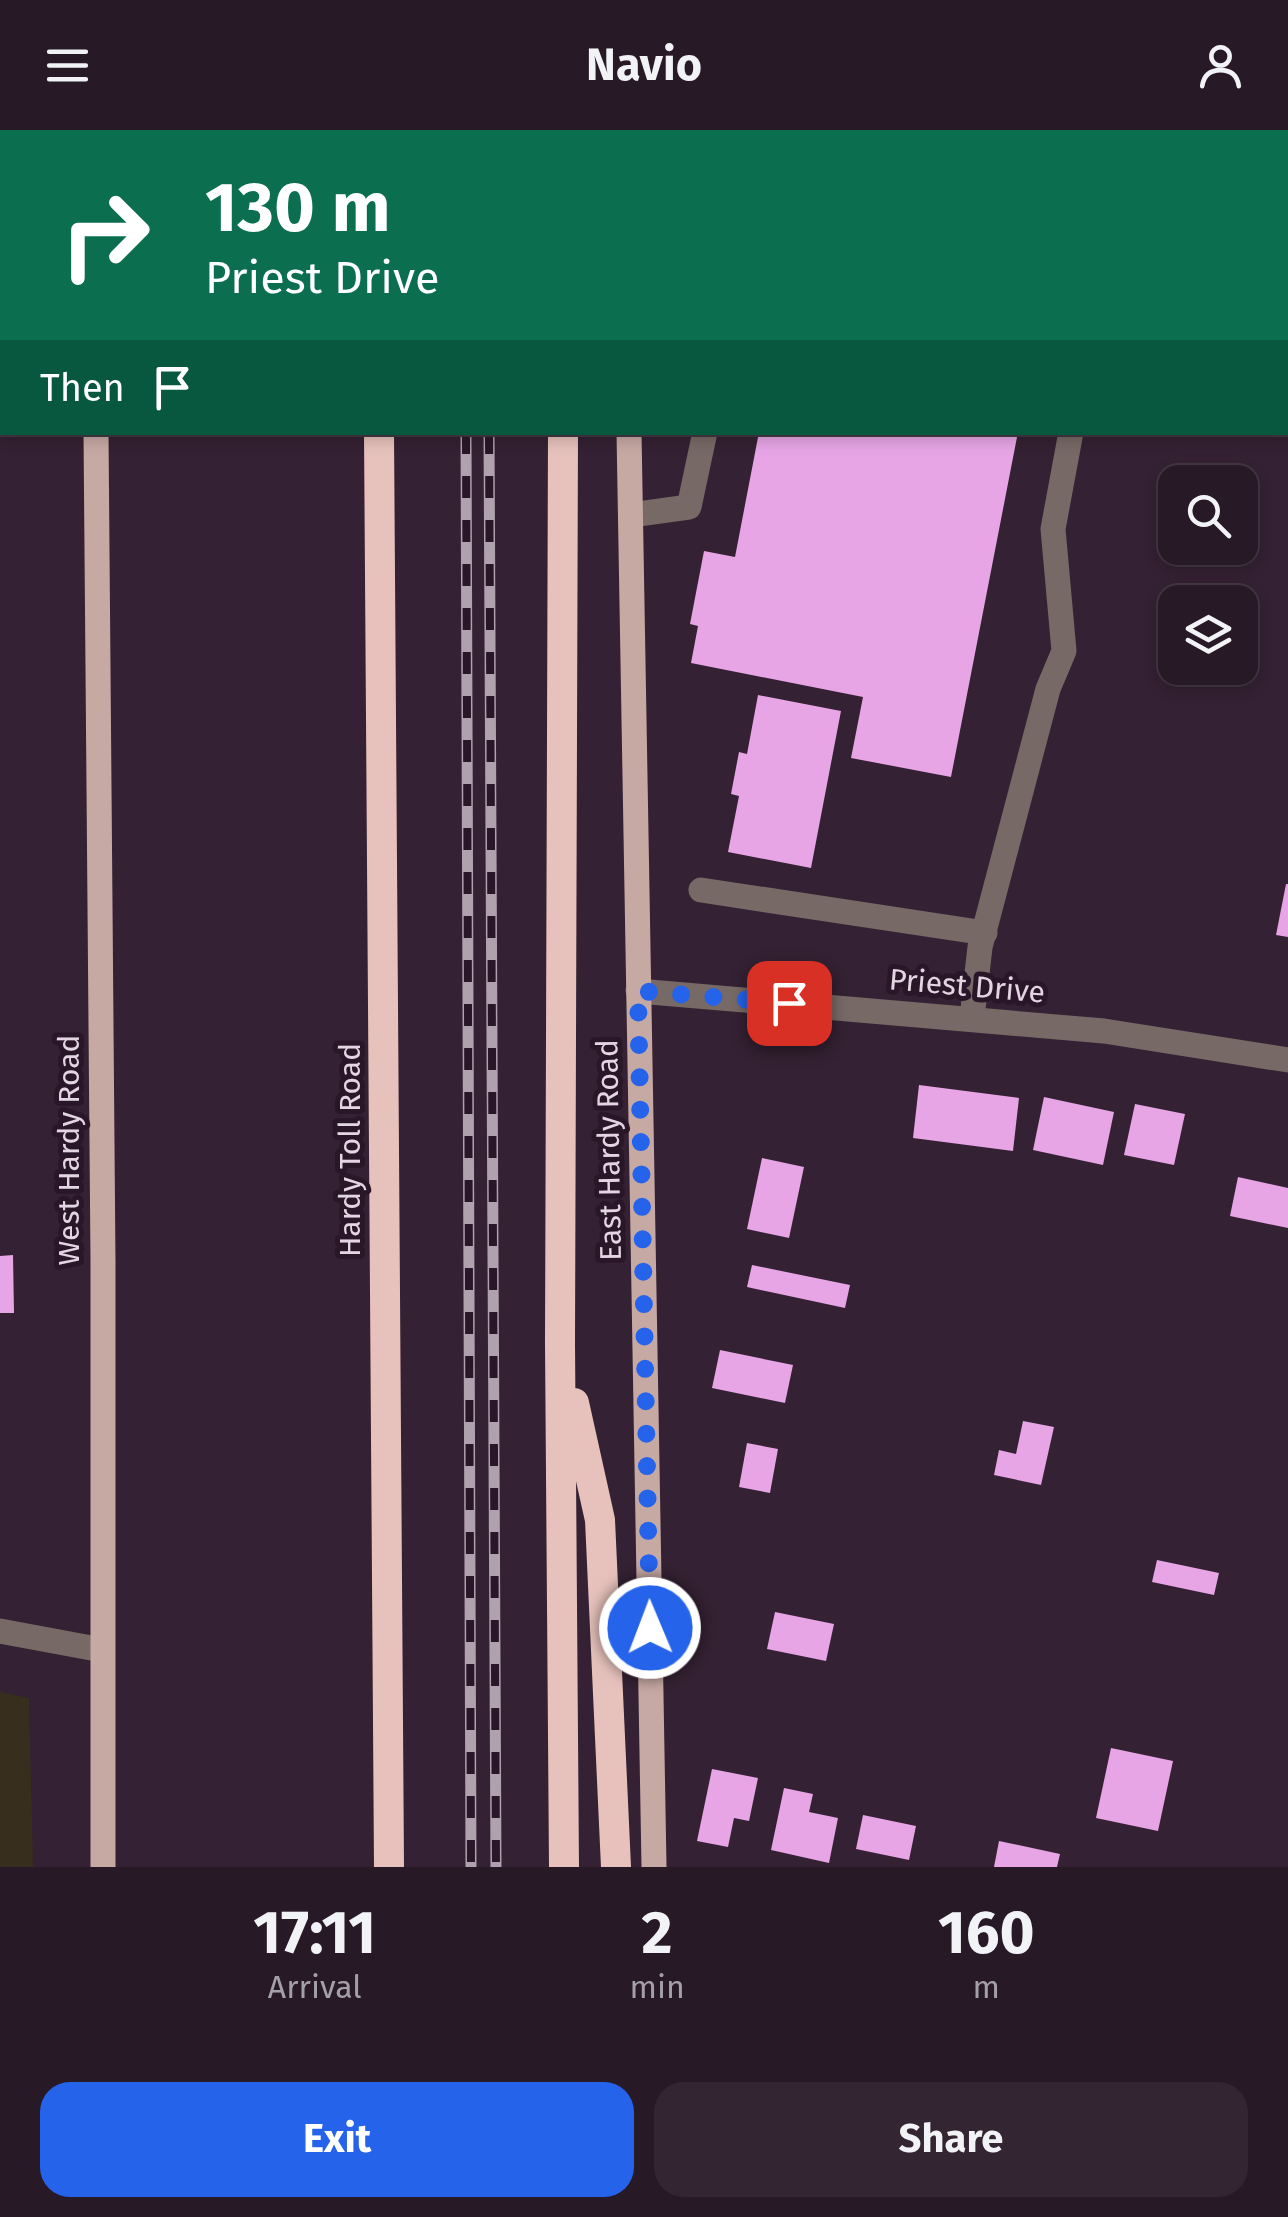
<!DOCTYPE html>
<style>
:root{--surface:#271926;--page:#332632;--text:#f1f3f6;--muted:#a4a0a7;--line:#433843;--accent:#2563eb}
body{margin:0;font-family:"Fira Sans",sans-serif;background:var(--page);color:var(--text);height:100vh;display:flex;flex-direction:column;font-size:38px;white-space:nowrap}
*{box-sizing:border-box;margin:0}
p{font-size:32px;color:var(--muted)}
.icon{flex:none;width:55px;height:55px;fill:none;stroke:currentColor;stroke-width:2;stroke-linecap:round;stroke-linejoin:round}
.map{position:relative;height:1737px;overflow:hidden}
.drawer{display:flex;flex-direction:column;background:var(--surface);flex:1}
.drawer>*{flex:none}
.guide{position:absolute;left:0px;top:0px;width:1290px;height:305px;box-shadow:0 5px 15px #0003,0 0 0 2px var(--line);background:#0b6e4f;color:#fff;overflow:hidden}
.tools{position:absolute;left:1158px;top:335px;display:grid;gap:20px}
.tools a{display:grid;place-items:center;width:100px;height:100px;border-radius:20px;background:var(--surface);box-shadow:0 5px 15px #0003,0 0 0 2px var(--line);font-size:50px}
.pin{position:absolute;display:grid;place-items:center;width:85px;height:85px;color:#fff;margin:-42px;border-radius:20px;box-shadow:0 5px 15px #0006}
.me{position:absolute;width:110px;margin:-55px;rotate:359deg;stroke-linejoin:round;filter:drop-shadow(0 0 8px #0008)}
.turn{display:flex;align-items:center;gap:35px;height:210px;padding:0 40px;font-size:45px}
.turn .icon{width:130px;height:130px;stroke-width:2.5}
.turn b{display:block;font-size:70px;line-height:85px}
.then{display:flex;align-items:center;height:95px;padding:0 40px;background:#0003;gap:20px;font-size:38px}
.eta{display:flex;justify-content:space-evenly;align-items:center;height:170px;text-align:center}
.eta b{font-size:60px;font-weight:700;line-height:70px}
.action{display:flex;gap:20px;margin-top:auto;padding:20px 40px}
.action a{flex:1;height:115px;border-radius:30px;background:var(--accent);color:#fff;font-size:40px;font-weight:700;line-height:115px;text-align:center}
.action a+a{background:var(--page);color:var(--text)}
header{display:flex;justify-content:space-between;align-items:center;height:130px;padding:0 40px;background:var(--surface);font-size:45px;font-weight:700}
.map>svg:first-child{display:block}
.education{fill:#382e1e}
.building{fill:#e7a5e5}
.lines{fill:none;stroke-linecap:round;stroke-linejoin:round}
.minor{stroke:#776966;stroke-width:25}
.major{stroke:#c7a9a4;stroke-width:25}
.highway{stroke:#e7c2bc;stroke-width:30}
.rail-casing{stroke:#b0a1af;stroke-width:11}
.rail{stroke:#291729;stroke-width:8;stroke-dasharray:22;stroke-linecap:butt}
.route{stroke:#2563eb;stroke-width:18;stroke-dasharray:0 32.4}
.labels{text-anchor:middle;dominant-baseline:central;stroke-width:10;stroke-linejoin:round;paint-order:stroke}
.street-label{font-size:30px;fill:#e3d6e2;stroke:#291729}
</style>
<header><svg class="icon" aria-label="menu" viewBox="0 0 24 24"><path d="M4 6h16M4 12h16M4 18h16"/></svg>Navio<svg class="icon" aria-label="person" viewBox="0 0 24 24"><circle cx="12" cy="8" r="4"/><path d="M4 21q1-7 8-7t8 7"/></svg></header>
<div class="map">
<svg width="1288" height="1737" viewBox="0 0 1288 1737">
<rect width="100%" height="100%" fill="#342133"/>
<!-- education -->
<polygon class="education" points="0,1562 29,1568 33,1737 0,1737"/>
<!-- building -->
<g class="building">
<polygon points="759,302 1018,302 951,647 851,628 863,567 691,533 698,496 690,494 704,421 735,427"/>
<polygon points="758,565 841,581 811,738 728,722 739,666 731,664 739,622 747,624"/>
<polygon points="1286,754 1288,754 1288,807 1276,805"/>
<polygon points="919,955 1019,968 1013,1021 913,1008"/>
<polygon points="1044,967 1114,982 1103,1035 1033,1020"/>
<polygon points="1135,974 1185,984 1174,1035 1124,1025"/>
<polygon points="762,1028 804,1037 789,1108 747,1099"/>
<polygon points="1238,1047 1288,1058 1288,1098 1230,1086"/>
<polygon points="13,1125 14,1183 0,1183 0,1126"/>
<polygon points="752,1135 850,1155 845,1178 747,1157"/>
<polygon points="720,1220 793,1235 785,1273 712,1258"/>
<polygon points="1023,1291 1054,1297 1041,1355 994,1345 999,1320 1016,1324"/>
<polygon points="747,1313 778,1319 770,1363 739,1357"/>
<polygon points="1157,1430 1219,1443 1214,1465 1152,1452"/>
<polygon points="775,1482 834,1494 826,1531 767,1519"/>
<polygon points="1111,1618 1173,1631 1158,1701 1096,1688"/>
<polygon points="712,1639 758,1648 749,1691 734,1688 728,1717 697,1711"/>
<polygon points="784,1658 813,1664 809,1682 838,1688 829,1733 771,1720"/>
<polygon points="863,1685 916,1696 909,1730 856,1719"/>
<polygon points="999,1711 1060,1724 1057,1737 994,1737"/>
</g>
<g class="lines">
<!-- minor -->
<g class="minor">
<polyline points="1128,2 1129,0"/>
<polyline points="631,385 689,377 705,302"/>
<polyline points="701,760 985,803"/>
<polyline points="638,861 1104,901 1288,930"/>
<polyline points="972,888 980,817 1048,559 1064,521 1053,399 1071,302"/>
<polyline points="0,1501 102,1520"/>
</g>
<!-- major -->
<g class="major">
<polyline points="93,0 93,2"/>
<polyline points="624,0 624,2"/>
<polyline points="96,302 103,1132 103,1737"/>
<polyline points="629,302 654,1737"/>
</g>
<!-- highway -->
<g class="highway">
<polyline points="377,0 377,2"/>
<polyline points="564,2 564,0"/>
<polyline points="379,302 389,1737"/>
<polyline points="563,302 560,1213 564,1737"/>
<polyline points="574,1273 600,1390 616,1737"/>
</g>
<defs>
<g id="rail">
<polyline points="465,0 465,2"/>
<polyline points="488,0 488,2"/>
<polyline points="466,302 471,1737"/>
<polyline points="489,302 496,1737"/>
</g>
</defs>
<!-- rail casing -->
<use href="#rail" class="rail-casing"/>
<!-- rail -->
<use href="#rail" class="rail"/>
</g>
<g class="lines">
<!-- route -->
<polyline class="route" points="650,1498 638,861 789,873"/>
</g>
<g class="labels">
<!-- street labels -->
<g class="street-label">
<text transform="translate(967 856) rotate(5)">Priest Drive</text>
<text transform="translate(69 1020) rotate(-90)">West Hardy Road</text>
<text transform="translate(350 1020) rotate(-90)">Hardy Toll Road</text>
<text transform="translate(609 1020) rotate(-91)">East Hardy Road</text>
</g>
</g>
</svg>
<div class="tools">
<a><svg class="icon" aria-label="search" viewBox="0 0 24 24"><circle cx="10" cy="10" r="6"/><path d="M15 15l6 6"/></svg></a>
<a><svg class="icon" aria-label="layers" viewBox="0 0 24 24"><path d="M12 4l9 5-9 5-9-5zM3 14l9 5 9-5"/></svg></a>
</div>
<div class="pin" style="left:789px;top:873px;background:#d93025"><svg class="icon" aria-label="arrive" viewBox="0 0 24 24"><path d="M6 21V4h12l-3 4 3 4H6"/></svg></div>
<svg class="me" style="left:650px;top:1498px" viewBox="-20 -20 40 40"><circle r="17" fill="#2563eb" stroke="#fff" stroke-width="3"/><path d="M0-11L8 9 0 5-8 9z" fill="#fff"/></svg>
<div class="guide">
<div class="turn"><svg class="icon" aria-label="right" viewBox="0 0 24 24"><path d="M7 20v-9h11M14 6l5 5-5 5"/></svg><div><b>130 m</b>Priest Drive</div></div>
<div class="then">Then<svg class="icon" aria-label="arrive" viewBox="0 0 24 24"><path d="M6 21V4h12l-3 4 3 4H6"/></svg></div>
</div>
</div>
<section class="drawer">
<div class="eta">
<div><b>17:11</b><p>Arrival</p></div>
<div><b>2</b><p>min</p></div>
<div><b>160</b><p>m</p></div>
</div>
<div class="action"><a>Exit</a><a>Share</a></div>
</section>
